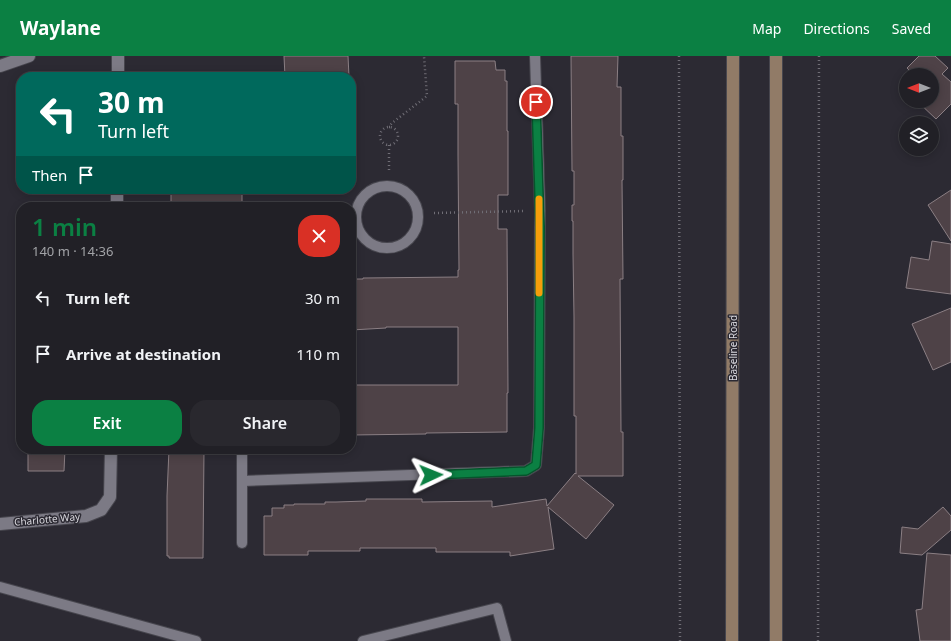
<!DOCTYPE html>
<meta charset="utf-8">
<style>
:root{--surface:#212026;--page:#29282e;--text:#f1f3f6;--muted:#a2a3a7;--line:#3e3e43;--accent:#0b8043}
body{margin:0;font-family:"Noto Sans",sans-serif;background:var(--page);color:var(--text);height:100vh;display:flex;flex-direction:column;font-size:15px;white-space:nowrap}
*{box-sizing:border-box;margin:0}
p{font-size:13px;color:var(--muted)}
.icon{flex:none;width:22px;height:22px;fill:none;stroke:currentColor;stroke-width:2;stroke-linecap:round;stroke-linejoin:round}
.map{position:relative;flex:1;overflow:hidden}
.drawer{position:absolute;left:16px;top:146px;width:340px;height:252px;display:flex;flex-direction:column;background:var(--surface);border-radius:16px;box-shadow:0 2px 10px #0003,0 0 0 1px var(--line)}
.drawer>*{flex:none}
.banner{position:absolute;left:16px;top:16px;width:340px;height:122px;border-radius:16px;box-shadow:0 2px 10px #0003,0 0 0 1px var(--line);background:#00695c;color:#fff;overflow:hidden}
.needle{width:26px;rotate:270deg}
.fabs{position:absolute;left:899px;top:12px;display:grid;gap:8px}
.fabs a{display:grid;place-items:center;width:40px;height:40px;border-radius:50%;background:var(--surface);box-shadow:0 2px 10px #0003,0 0 0 1px var(--line);font-size:20px}
.pin{position:absolute;display:grid;place-items:center;width:34px;height:34px;color:#fff;margin:-17px;border:2px solid #fff;border-radius:50%;box-shadow:0 1px 4px #0007}
.me{position:absolute;width:44px;margin:-22px;rotate:88deg;stroke-linejoin:round;filter:drop-shadow(0 0 3px #0008)}
.turn{display:flex;align-items:center;gap:14px;height:84px;padding:0 16px;font-size:18px}
.turn .icon{width:52px;height:52px;stroke-width:2.5}
.turn b{display:block;font-size:28px;line-height:34px}
.then{display:flex;align-items:center;height:38px;padding:0 16px;background:#0003;gap:8px;font-size:15px}
.round{display:grid;place-items:center;flex:none;width:42px;height:42px;border-radius:16px;background:var(--page)}
.summary{display:flex;align-items:center;justify-content:space-between;height:68px;padding:0 16px}
h1{font-size:24px;font-weight:600;line-height:30px;color:var(--accent)}
.cta{display:flex;gap:8px;margin-top:auto;padding:8px 16px}
.cta a{flex:1;height:46px;border-radius:16px;background:var(--accent);color:#fff;font-size:16px;font-weight:600;line-height:46px;text-align:center}
.cta a+a{background:var(--page);color:var(--text)}
ul{padding:0;list-style:none}
li{display:flex;align-items:center;gap:12px;height:56px;padding:0 16px}
li div{flex:1}
li b{display:block;font-size:15px}
li em{font-style:normal}
header{display:flex;align-items:center;gap:24px;box-sizing:border-box;height:56px;padding:0 20px;background:var(--accent);color:#fff}
header strong{font-size:19px}
nav{display:flex;gap:22px;margin-inline-start:auto;font-size:14px}
.map>svg:first-child{display:block}
.building{fill:#4e4247;stroke:#8b7f84}
.lines{fill:none;stroke-linecap:round;stroke-linejoin:round}
.service-casing{stroke:#47464e;stroke-width:12}
.minor-casing{stroke:#47464e;stroke-width:14}
.secondary-casing{stroke:#47464e;stroke-width:14}
.path{stroke:#706e76;stroke-width:2.5;stroke-dasharray:1 3;stroke-linecap:butt}
.service{stroke:#7c7a85;stroke-width:10}
.minor{stroke:#7c7a85;stroke-width:12}
.secondary{stroke:#917b67;stroke-width:12}
.route-casing{stroke:#07532c;stroke-width:10}
.route{stroke:#0b8043;stroke-width:7}
.slow{stroke:#f59e0b;stroke-width:7}
.labels{text-anchor:middle;dominant-baseline:central;stroke-width:3;stroke-linejoin:round;paint-order:stroke}
.street-label{font-size:10px;fill:#dad9df;stroke:#2c2a33}
</style>
<header>
<strong>Waylane</strong>
<nav><a>Map</a><a>Directions</a><a>Saved</a></nav>
</header>
<div class="map">
<svg width="951" height="585" viewBox="0 0 951 585">
<rect width="100%" height="100%" fill="#2c2a33"/>
<!-- building -->
<g class="building">
<polygon points="284,0 348,0 349,21 285,21"/>
<polygon points="571,0 618,0 617,31 621,31 621,80 623,80 623,124 622,124 623,223 620,223 621,376 623,376 623,420 578,420 614,449 586,483 548,451 554,493 510,500 510,496 436,496 436,492 360,492 360,495 308,495 308,499 264,499 264,460 272,460 272,452 284,452 284,449 294,449 294,448 325,448 325,446 336,446 366,445 366,443 422,443 422,446 492,445 492,451 546,443 547,450 575,417 576,418 576,360 574,360 574,261 573,198 573,165 572,165 572,149 574,149 574,115 572,115"/>
<polygon points="919,0 935,0 948,12 942,18 951,26 951,48 936,63 918,46 919,45 932,45 932,19 914,19 907,12"/>
<polygon points="455,5 495,5 496,14 505,14 505,25 507,25 507,75 508,75 508,139 498,139 498,173 507,173 508,337 507,337 507,376 426,377 426,378 351,379 351,329 458,329 458,271 386,271 386,272 351,274 351,223 363,223 363,222 458,221 458,214 459,214 458,99 458,48 455,48"/>
<rect x="171" y="133" width="71" height="17"/>
<polygon points="951,134 951,185 928,149"/>
<polygon points="932,185 951,188 951,238 906,232 911,201 929,204"/>
<polygon points="951,252 951,306 933,314 912,268"/>
<polygon points="28,393 65,393 64,415 28,415"/>
<polygon points="169,393 204,393 203,502 169,502 169,500 167,500 167,440"/>
<polygon points="943,451 951,460 951,474 922,499 900,497 902,471 918,473"/>
<polygon points="927,497 951,499 951,585 920,585 916,554 922,553"/>
</g>
<g class="lines">
<defs>
<g id="service">
<circle cx="387" cy="161" r="31"/>
<polyline points="242,425 526,415 536,409 539,372 540,155 535,0"/>
<polyline points="242,487 242,393"/>
<polyline points="0,531 196,585"/>
<polyline points="363,585 497,552 506,585"/>
</g>
<g id="minor">
<polyline points="0,10 29,0"/>
<polyline points="118,21 118,0"/>
<polyline points="117,133 117,151"/>
<polyline points="0,468 86,460 101,454 110,441 111,393"/>
</g>
<g id="secondary">
<polyline points="776,0 776,585"/>
<polyline points="732,585 733,0"/>
</g>
</defs>
<!-- service casing -->
<use href="#service" class="service-casing"/>
<!-- minor casing -->
<use href="#minor" class="minor-casing"/>
<!-- secondary casing -->
<use href="#secondary" class="secondary-casing"/>
<!-- path -->
<g class="path">
<polyline points="679,0 680,585"/>
<circle cx="389" cy="80" r="9"/>
<polyline points="390,71 389,71 392,67 427,40 424,0"/>
<polyline points="389,89 389,114"/>
<polyline points="434,157 524,155"/>
<polyline points="818,585 819,0"/>
</g>
<!-- service -->
<use href="#service" class="service"/>
<!-- minor -->
<use href="#minor" class="minor"/>
<!-- secondary -->
<use href="#secondary" class="secondary"/>
</g>
<g class="lines">
<defs>
<polyline id="route" points="431,419 526,415 536,409 539,372 540,171 536,46"/>
</defs>
<!-- route casing -->
<use href="#route" class="route-casing"/>
<!-- route -->
<use href="#route" class="route"/>
<!-- slow -->
<polyline class="slow" points="539,143 539,237"/>
</g>
<g class="labels">
<!-- street labels -->
<g class="street-label">
<text transform="translate(733 292) rotate(-90)">Baseline Road</text>
<text transform="translate(47 463) rotate(-5)">Charlotte Way</text>
</g>
</g>
</svg>
<div class="fabs">
<a><svg class="needle" viewBox="-14 -14 28 28"><path d="M0-13l5 13h-10z" fill="#e53935"/><path d="M0 13l5-13h-10z" fill="#a2a3a7"/></svg></a>
<a><svg class="icon" aria-label="layers" viewBox="0 0 24 24"><path d="M12 4l9 5-9 5-9-5zM3 14l9 5 9-5"/></svg></a>
</div>
<div class="pin" style="left:536px;top:46px;background:#d93025"><svg class="icon" aria-label="arrive" viewBox="0 0 24 24"><path d="M6 21V4h12l-3 4 3 4H6"/></svg></div>
<svg class="me" style="left:431px;top:419px" viewBox="-20 -20 40 40"><path d="M0-17L14 15 0 8-14 15z" fill="#0b8043" stroke="#fff" stroke-width="4"/></svg>
<div class="banner">
<div class="turn"><svg class="icon" aria-label="left" viewBox="0 0 24 24"><path d="M17 20v-9H6M10 6l-5 5 5 5"/></svg><div><b>30 m</b>Turn left</div></div>
<div class="then">Then<svg class="icon" aria-label="arrive" viewBox="0 0 24 24"><path d="M6 21V4h12l-3 4 3 4H6"/></svg></div>
</div>
<section class="drawer">
<div class="summary"><div><h1>1 min</h1><p>140 m · 14:36</p></div><a class="round" style="background:#d93025;color:#fff"><svg class="icon" aria-label="close" viewBox="0 0 24 24"><path d="M6 6l12 12M18 6L6 18"/></svg></a></div>
<ul>
<li><svg class="icon" aria-label="left" viewBox="0 0 24 24"><path d="M17 20v-9H6M10 6l-5 5 5 5"/></svg><div><b>Turn left</b></div><em>30 m</em></li>
<li><svg class="icon" aria-label="arrive" viewBox="0 0 24 24"><path d="M6 21V4h12l-3 4 3 4H6"/></svg><div><b>Arrive at destination</b></div><em>110 m</em></li>
</ul>
<div class="cta"><a>Exit</a><a>Share</a></div>
</section>
</div>
